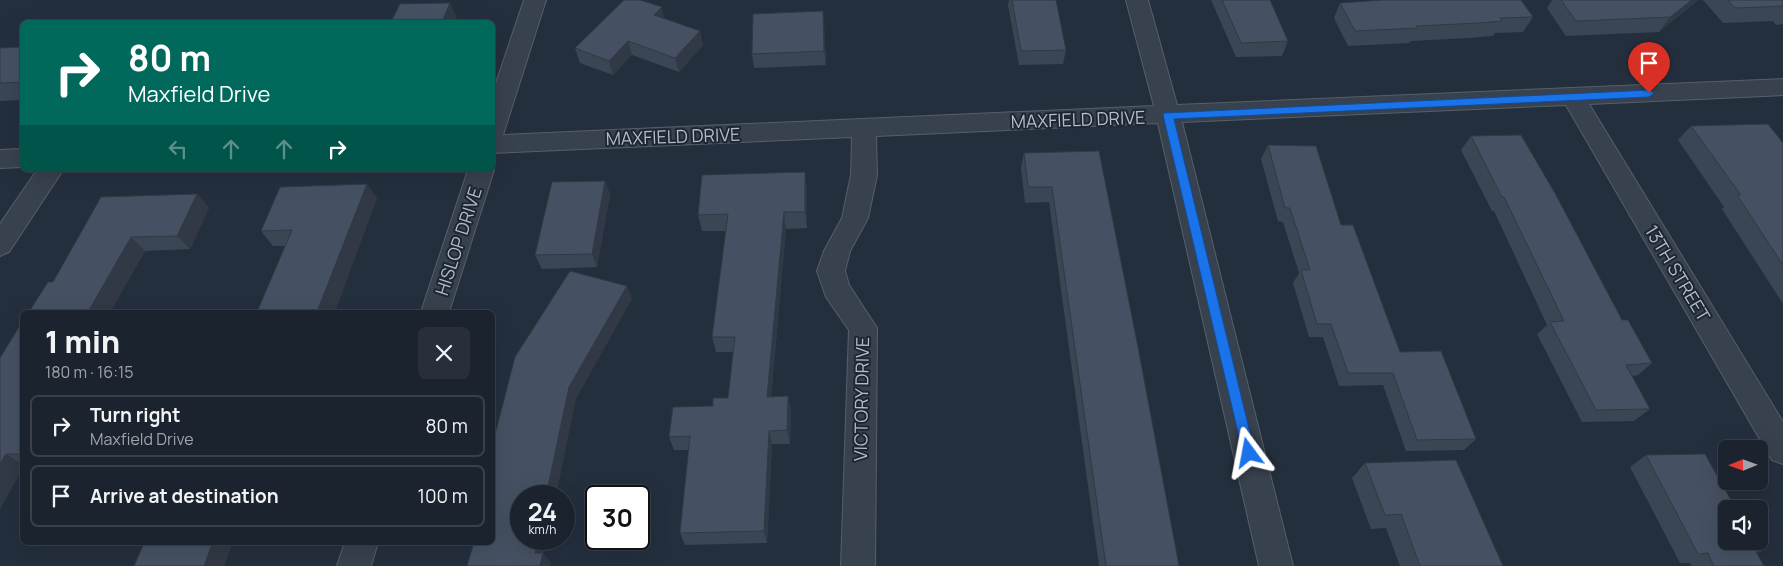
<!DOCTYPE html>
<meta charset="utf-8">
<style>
:root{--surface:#1b232e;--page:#282f3a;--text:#f1f3f6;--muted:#a0a4aa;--line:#39404a}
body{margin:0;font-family:Manrope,sans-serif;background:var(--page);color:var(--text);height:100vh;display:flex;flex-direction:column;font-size:19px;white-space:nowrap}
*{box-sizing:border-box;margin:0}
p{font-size:16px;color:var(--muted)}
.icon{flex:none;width:28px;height:28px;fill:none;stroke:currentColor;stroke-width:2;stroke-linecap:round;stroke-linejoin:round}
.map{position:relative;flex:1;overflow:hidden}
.panel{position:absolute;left:20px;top:310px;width:475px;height:235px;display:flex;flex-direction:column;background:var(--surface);border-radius:8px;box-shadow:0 5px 20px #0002,0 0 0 1px var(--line)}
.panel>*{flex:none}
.banner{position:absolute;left:20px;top:20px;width:475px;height:152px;border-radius:8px;box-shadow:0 5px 20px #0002,0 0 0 1px var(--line);background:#00695c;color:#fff;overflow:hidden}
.needle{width:32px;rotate:269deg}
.controls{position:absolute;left:1718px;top:440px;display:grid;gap:10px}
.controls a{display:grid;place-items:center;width:50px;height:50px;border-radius:8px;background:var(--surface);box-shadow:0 5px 20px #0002,0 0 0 1px var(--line);font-size:25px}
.speed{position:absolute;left:510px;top:485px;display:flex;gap:10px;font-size:25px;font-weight:700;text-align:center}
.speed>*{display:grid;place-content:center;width:65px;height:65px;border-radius:50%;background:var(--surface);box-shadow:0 5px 20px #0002,0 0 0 1px var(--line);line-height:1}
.speed small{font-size:12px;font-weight:400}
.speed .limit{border:2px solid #111;border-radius:8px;background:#fff;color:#111}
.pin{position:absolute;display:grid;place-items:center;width:42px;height:42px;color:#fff;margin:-51px -21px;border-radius:50% 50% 50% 0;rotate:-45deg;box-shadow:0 0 5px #0007}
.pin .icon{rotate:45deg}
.me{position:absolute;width:55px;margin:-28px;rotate:347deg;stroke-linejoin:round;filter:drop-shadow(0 0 4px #0008)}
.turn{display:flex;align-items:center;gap:18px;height:105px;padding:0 25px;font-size:22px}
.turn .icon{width:65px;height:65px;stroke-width:2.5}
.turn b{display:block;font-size:35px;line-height:42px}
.lanes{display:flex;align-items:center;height:48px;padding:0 25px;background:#0003;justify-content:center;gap:25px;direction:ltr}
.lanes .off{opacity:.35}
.round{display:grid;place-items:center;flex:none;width:52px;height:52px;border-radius:8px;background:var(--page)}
.summary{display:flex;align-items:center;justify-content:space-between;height:85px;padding:0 25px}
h1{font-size:30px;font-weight:800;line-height:38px}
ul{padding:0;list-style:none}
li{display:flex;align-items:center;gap:15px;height:62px;margin:0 10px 8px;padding:0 15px;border:2px solid var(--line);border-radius:8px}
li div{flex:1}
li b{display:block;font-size:19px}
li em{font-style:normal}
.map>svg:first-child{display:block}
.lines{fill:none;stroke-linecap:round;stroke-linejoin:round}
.street-casing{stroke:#565f6c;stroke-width:2}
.street{fill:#38414e;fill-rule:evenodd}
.wall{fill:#3b4654}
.shaded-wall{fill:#303945}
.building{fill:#455162;stroke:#303945}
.route{fill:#1a73e8;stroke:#114b97}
.labels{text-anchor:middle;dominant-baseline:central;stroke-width:4;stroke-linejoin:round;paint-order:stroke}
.street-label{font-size:18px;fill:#b4bcc9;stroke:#1d2633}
</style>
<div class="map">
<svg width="1783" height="566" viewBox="0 0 1783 566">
<rect width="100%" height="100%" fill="#242f3e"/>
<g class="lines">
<defs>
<g id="street">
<polygon points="524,0 546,0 503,135 1154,106 1126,0 1148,0 1177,105 1783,79 1783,95 1589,104 1783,422 1783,464 1772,460 1566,105 1182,122 1293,566 1259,566 1158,123 876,136 877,175 868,218 850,251 845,271 849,285 877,328 875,566 841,566 849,330 826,297 817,271 824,251 842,218 851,175 852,137 492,153 492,95"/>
<polygon points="22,149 22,167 0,168 0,150"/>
<polygon points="492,168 494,170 449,312 421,312 468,170 492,170"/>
<polygon points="37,170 63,170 9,252 0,256 0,224"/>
<polygon points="345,542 378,542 371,566 337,566"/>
</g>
</defs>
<!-- street casing -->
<use href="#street" class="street-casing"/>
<!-- street -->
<use href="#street" class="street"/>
</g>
<!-- wall -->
<g class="wall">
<polygon points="1009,0 1056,0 1066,50 1063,64 1019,65 1008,5"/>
<polygon points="1211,0 1270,0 1288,41 1282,56 1236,57"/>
<polygon points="1552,0 1698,0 1659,32 1566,36 1547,8"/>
<polygon points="1703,0 1783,0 1783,24 1776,25 1773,21 1723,23"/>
<polygon points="1340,3 1533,17 1523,32 1495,33 1493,36 1469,38 1411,41 1409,43 1348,46 1334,18"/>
<polygon points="664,18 700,31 703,45 679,72 632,55 613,75 580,63 575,48"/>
<polygon points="824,26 826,65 754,68 752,54"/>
<polygon points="22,47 22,100 0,101 0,48"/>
<polygon points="1691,126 1783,143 1783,304 1722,209 1724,207 1678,140"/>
<polygon points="1471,136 1622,320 1652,363 1638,375 1632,376 1650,409 1634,421 1582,422 1537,334 1547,325 1494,211 1492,211 1461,150"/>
<polygon points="1268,145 1341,225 1400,352 1476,439 1464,450 1406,451 1383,385 1339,386 1323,337 1309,337 1293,283 1299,273 1283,222 1278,221 1261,159"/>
<polygon points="1099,151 1179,566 1099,566 1049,202 1025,203 1021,168 1024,153"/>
<polygon points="605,181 610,195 597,267 542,269 535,255"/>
<polygon points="367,184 377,199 285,246 273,246 261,231"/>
<polygon points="807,188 807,228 786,229 771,397 788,396 791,410 790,444 772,444 767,543 685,545 680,533 689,450 674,450 669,437 713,406 728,398 733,352 716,352 712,337 726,231 702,231 698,215"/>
<polygon points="197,194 209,208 190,249 145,251 110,312 29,312 53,282"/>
<polygon points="22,322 22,469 0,509 0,358"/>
<polygon points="1646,455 1761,551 1757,553 1764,566 1691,566 1690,563 1680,563 1630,467"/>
<polygon points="1365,463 1503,566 1400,566 1386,528 1371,529 1352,478"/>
</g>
<!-- shaded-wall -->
<g class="shaded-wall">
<polygon points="1692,0 1698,0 1659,32 1670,17"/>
<polygon points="450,3 457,18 455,22 442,22"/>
<polygon points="662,7 665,22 654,15"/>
<polygon points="823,11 824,26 826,65 824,51"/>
<polygon points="700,31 703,45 679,72 675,58"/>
<polygon points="628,41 632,55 613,75 609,61"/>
<polygon points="805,172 807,188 807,228 805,212"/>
<polygon points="605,181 610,195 597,267 592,254"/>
<polygon points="367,184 377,199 335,312 317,312"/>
<polygon points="197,194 209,208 190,249 177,236"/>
<polygon points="784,212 786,229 770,411 767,397"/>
<polygon points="131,237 145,251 110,312 88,312"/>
<polygon points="627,286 632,299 576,399 556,496 546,496 569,387"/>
<polygon points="788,396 791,410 790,444 787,430"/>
<polygon points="769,431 772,444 767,543 764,531"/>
<polygon points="6,454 22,464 22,469 0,509 0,464"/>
<polygon points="538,539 547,539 544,554 551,563 550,566 540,566 535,553"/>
<polygon points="213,542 233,542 224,566 204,566"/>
</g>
<!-- building -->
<g class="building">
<polygon points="624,0 640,0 662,7 654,15 700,31 675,58 628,41 609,61 575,48"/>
<polygon points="1012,0 1056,0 1066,50 1021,51"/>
<polygon points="1222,0 1270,0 1288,41 1241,43"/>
<polygon points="1383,0 1521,0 1533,17 1500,18 1502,21 1478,23 1416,26 1417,28 1355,31 1340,3"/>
<polygon points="1561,0 1692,0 1670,17 1576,21"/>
<polygon points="1728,0 1783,0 1783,6 1735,8"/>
<polygon points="450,3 442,22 391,22 400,4"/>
<polygon points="823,11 824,51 752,54 753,14"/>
<polygon points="22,47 22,82 0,83 0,48"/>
<polygon points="1768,124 1783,143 1783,265 1737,195 1741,195 1691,126"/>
<polygon points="1521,135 1556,195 1622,320 1628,320 1652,363 1626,365 1650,409 1596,410 1550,322 1564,321 1504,197 1502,197 1471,136"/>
<polygon points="1268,145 1316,146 1341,225 1353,225 1400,352 1441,351 1476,439 1417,440 1393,373 1348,373 1331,324 1317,324 1301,270 1310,270 1290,208 1285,208"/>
<polygon points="1099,151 1138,347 1179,566 1106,566 1052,187 1028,187 1024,153"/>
<polygon points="805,172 805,212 784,212 767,397 788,396 787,430 769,431 764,531 680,533 690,436 669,437 673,407 713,406 713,398 728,398 735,337 712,337 728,214 698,215 702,175"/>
<polygon points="605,181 592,254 535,255 552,182"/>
<polygon points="367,184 317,312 257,312 292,230 261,231 280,187"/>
<polygon points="197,194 177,236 131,237 88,312 29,312 48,282 53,282 101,197"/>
<polygon points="570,271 627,286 569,387 546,496 521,496 521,539 538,539 535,553 543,553 540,566 467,566 474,542 492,542 492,446 515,357"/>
<polygon points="22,322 22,454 6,454 0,464 0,358"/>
<polygon points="1705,454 1736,509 1726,509 1726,541 1755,541 1761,551 1756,552 1764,566 1714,566 1708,553 1698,554 1646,455"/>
<polygon points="1456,460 1503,566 1420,566 1401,514 1385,515 1365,463"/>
<polygon points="213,542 204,566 134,566 144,543"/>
</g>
<!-- route -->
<polygon class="route" points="1649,90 1654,93 1649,97 1174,119 1255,453 1253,458 1249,459 1244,458 1163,115 1164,113"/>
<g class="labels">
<!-- street labels -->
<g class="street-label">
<text transform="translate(1078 119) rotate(-2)">MAXFIELD DRIVE</text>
<text transform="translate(673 136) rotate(-2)">MAXFIELD DRIVE</text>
<text transform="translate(458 241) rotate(-72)">HISLOP DRIVE</text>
<text transform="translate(1678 273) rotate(59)">13TH STREET</text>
<text transform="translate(861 399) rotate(-89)">VICTORY DRIVE</text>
</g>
</g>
</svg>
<div class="controls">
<a><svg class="needle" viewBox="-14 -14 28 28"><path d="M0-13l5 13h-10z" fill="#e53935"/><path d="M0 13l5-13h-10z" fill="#a0a4aa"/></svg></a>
<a><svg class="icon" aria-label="sound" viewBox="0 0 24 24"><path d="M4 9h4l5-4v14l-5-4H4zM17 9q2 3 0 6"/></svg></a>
</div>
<div class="speed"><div>24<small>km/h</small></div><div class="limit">30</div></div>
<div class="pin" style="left:1649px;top:93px;background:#d93025"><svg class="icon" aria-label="arrive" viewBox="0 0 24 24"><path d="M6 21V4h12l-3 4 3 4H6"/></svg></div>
<svg class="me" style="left:1249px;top:453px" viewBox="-20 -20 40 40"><path d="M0-17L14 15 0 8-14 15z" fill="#1a73e8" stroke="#fff" stroke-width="4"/></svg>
<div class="banner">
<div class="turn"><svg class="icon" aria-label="right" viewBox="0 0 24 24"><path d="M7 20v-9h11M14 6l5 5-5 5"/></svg><div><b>80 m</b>Maxfield Drive</div></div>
<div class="lanes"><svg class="icon off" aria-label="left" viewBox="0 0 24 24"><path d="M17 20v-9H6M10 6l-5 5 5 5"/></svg><svg class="icon off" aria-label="ahead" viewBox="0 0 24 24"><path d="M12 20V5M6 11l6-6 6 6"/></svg><svg class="icon off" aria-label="ahead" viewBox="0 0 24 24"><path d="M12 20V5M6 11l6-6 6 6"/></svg><svg class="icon" aria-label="right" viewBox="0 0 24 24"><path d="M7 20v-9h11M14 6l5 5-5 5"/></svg></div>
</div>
<section class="panel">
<div class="summary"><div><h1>1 min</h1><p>180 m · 16:15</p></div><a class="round"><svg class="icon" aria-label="close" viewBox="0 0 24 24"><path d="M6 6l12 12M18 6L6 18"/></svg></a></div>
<ul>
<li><svg class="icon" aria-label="right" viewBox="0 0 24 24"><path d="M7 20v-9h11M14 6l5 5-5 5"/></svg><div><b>Turn right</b><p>Maxfield Drive</p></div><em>80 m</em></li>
<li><svg class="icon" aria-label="arrive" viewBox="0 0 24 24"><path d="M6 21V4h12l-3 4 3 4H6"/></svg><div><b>Arrive at destination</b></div><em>100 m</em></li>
</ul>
</section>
</div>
